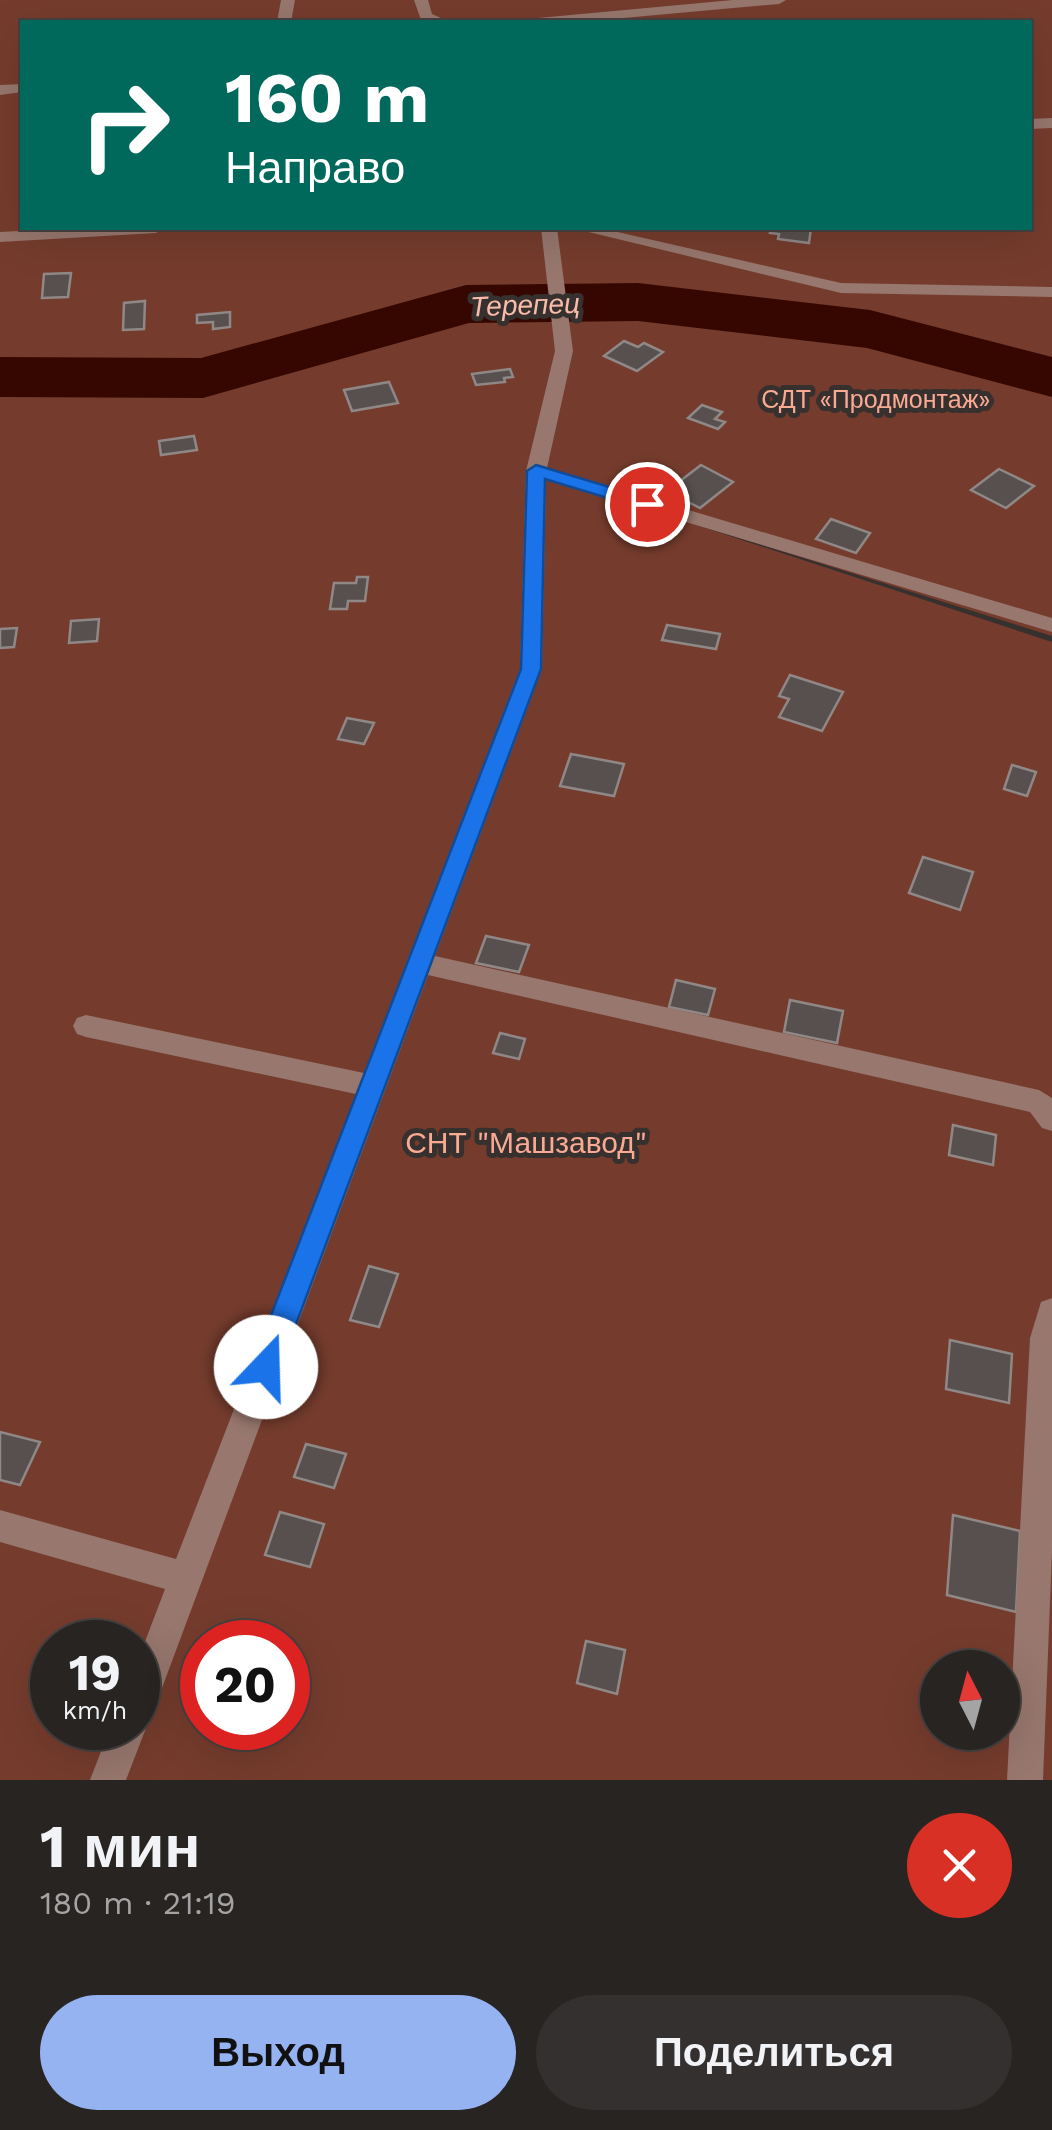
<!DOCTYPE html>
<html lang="ru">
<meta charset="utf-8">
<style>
:root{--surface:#282422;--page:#34302f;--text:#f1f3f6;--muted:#a5a4a5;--line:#444140;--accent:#95b2f1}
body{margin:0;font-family:"Work Sans",sans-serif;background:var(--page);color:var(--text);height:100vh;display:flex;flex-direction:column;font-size:38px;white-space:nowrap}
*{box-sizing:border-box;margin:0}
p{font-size:32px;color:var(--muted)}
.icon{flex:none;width:55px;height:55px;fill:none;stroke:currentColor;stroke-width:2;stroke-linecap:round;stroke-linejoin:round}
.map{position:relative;height:1780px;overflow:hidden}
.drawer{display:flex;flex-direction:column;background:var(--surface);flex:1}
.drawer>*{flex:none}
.banner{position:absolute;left:20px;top:20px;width:1012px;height:210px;border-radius:0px;box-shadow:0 10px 40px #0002,0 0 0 2px var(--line);background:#00695c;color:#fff;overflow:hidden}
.needle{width:65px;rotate:354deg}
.controls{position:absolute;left:920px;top:1650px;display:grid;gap:20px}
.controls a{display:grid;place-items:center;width:100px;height:100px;border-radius:50%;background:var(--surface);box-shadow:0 10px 40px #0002,0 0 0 2px var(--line);font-size:50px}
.speed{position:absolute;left:30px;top:1620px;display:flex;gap:20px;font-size:50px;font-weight:700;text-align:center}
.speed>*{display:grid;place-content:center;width:130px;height:130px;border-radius:50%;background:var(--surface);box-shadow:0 10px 40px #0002,0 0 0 2px var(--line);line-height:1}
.speed small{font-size:25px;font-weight:400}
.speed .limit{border:15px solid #d22;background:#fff;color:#111}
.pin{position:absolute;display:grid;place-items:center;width:85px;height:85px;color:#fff;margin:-42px;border:5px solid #fff;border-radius:50%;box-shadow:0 2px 10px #0007}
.me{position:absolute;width:110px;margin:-55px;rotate:21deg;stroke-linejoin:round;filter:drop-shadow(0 0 8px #0008)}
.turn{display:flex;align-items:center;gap:35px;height:210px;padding:0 40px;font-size:45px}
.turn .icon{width:130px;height:130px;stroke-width:2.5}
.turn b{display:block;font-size:70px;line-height:85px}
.round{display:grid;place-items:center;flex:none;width:105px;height:105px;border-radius:52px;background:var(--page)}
.headline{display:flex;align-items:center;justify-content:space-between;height:170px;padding:0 40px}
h1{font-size:60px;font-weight:700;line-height:75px}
.action{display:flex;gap:20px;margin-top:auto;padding:20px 40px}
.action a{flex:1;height:115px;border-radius:60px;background:var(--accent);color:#111;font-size:40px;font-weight:700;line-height:115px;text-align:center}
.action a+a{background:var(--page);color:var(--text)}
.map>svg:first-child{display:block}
.green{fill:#753c2d;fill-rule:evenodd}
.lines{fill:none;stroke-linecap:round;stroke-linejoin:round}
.river{fill:#360700;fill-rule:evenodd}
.building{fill:#57504e;stroke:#8f8886;stroke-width:2.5}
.minor{fill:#97776e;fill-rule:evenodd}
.route{fill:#1a73e8;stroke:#114b97;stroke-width:2.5}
.labels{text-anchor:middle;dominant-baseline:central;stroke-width:10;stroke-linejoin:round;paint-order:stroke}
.far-park-label{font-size:25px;fill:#faa993;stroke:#36302e}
.far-water-label{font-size:28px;font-style:italic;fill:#f9bcab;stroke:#36302e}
.park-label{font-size:30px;fill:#faa993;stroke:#36302e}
</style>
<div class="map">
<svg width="1052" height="1780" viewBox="0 0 1052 1780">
<rect width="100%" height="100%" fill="#36302e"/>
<!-- green -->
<path class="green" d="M0 0H1052V636L663 514 1052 642V1780H0ZM22 22H1030V228H22ZM52 1642H138V1728H52ZM202 1642H288V1728H202ZM938 1668H1002V1732H938Z"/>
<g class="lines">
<!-- river -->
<polygon class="river" points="638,283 870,310 1052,357 1052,397 867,348 638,321 469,323 203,398 0,397 0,357 201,358 466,285"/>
</g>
<!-- building -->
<g class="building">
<polygon points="772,228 811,228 809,243 778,239 779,234 770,233"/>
<polygon points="71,273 68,297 42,298 44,274"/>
<polygon points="145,301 144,329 123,330 124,303"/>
<polygon points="230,312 230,327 213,329 213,322 197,323 197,315"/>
<polygon points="624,341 638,347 644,343 663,352 637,371 604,356"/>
<polygon points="510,369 513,377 504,378 505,382 476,385 472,374"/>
<polygon points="389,382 398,403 352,411 344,390"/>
<polygon points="702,405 722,412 715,419 725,422 718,429 688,418"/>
<polygon points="194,436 197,450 161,455 159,441"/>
<polygon points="701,465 733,482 700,508 667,491"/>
<polygon points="999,469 1034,486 1006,508 971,490"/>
<polygon points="831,519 870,533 856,553 816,539"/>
<polygon points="357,577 368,577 365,601 348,601 347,609 330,609 334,583 356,583"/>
<polygon points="99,619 97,641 69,643 71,621"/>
<polygon points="667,625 720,634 716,649 662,640"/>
<polygon points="17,628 14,647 0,648 0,629"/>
<polygon points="790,675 843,692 822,731 779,717 789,699 779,696"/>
<polygon points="347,718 374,723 364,744 338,739"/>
<polygon points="571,754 624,764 614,796 560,786"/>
<polygon points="1012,765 1036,772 1027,796 1004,789"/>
<polygon points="923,857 973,872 960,910 909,893"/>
<polygon points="486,936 529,945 519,972 476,963"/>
<polygon points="676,980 715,989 708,1015 669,1007"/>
<polygon points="790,1000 843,1011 837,1043 784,1032"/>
<polygon points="500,1033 525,1039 519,1059 493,1053"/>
<polygon points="953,1125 996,1135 993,1165 949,1155"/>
<polygon points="369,1266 398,1274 379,1327 350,1320"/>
<polygon points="950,1340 1012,1354 1009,1403 946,1389"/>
<polygon points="0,1432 40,1442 20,1485 0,1480"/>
<polygon points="306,1444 346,1454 334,1488 294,1477"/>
<polygon points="280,1512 324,1524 310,1567 265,1555"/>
<polygon points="953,1515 1020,1531 1016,1612 947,1595"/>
<polygon points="586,1641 625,1650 617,1694 577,1683"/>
<polygon points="204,1728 254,1728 249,1743"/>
</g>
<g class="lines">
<!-- minor -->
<g class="minor">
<polygon points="281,0 295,0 291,22 277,22"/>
<polygon points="414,0 428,0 432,14 450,22 421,20"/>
<polygon points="733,0 786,0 779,4 579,22 531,22 538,18"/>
<polygon points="22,84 22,92 0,95 0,85"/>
<polygon points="1052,118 1052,128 1030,129 1030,119"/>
<polygon points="77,228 164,228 156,233 0,242 0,232"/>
<polygon points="541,228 557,228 573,351 547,468 1052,618 1052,632 546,480 542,669 435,956 1039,1090 1052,1098 1052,1131 1042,1128 1030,1112 428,975 156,1704 150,1716 142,1720 146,1728 126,1780 90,1780 110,1728 138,1728 138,1660 165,1589 0,1542 0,1510 176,1559 356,1094 86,1037 77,1034 73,1026 77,1018 86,1015 364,1073 520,669 526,471 555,351"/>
<polygon points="572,228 600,228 841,283 1052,287 1052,297 841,293"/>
<polygon points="1052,1298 1052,1551 1043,1780 1007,1780 1030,1338 1041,1302"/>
</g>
</g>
<!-- route -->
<polygon class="route" points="536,465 653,500 656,504 647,510 545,479 541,669 280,1367 275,1377 266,1381 256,1377 251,1367 521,669 527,471"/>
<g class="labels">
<!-- far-park labels -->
<g class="far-park-label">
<text x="876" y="399">СДТ «Продмонтаж»</text>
</g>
<!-- far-water labels -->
<g class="far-water-label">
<text transform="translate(525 305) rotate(-2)">Терепец</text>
</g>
<!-- park labels -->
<g class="park-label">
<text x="526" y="1142">СНТ "Машзавод"</text>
</g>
</g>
</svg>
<div class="controls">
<a><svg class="needle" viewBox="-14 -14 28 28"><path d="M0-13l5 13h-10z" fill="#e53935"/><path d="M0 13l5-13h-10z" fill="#a5a4a5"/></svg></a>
</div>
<div class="speed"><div>19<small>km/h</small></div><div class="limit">20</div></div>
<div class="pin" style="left:647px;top:504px;background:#d93025"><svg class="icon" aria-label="arrive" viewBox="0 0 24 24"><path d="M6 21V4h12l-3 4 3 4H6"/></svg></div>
<svg class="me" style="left:266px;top:1367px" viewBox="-20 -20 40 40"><circle r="19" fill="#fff"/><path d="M0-13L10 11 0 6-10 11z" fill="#1a73e8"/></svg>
<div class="banner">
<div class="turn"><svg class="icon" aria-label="right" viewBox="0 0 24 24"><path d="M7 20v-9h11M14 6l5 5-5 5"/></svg><div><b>160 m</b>Направо</div></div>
</div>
</div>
<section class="drawer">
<div class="headline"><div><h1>1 мин</h1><p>180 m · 21:19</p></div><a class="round" style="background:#d93025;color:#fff"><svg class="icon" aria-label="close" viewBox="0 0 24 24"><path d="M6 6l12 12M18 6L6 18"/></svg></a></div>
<div class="action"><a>Выход</a><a>Поделиться</a></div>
</section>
